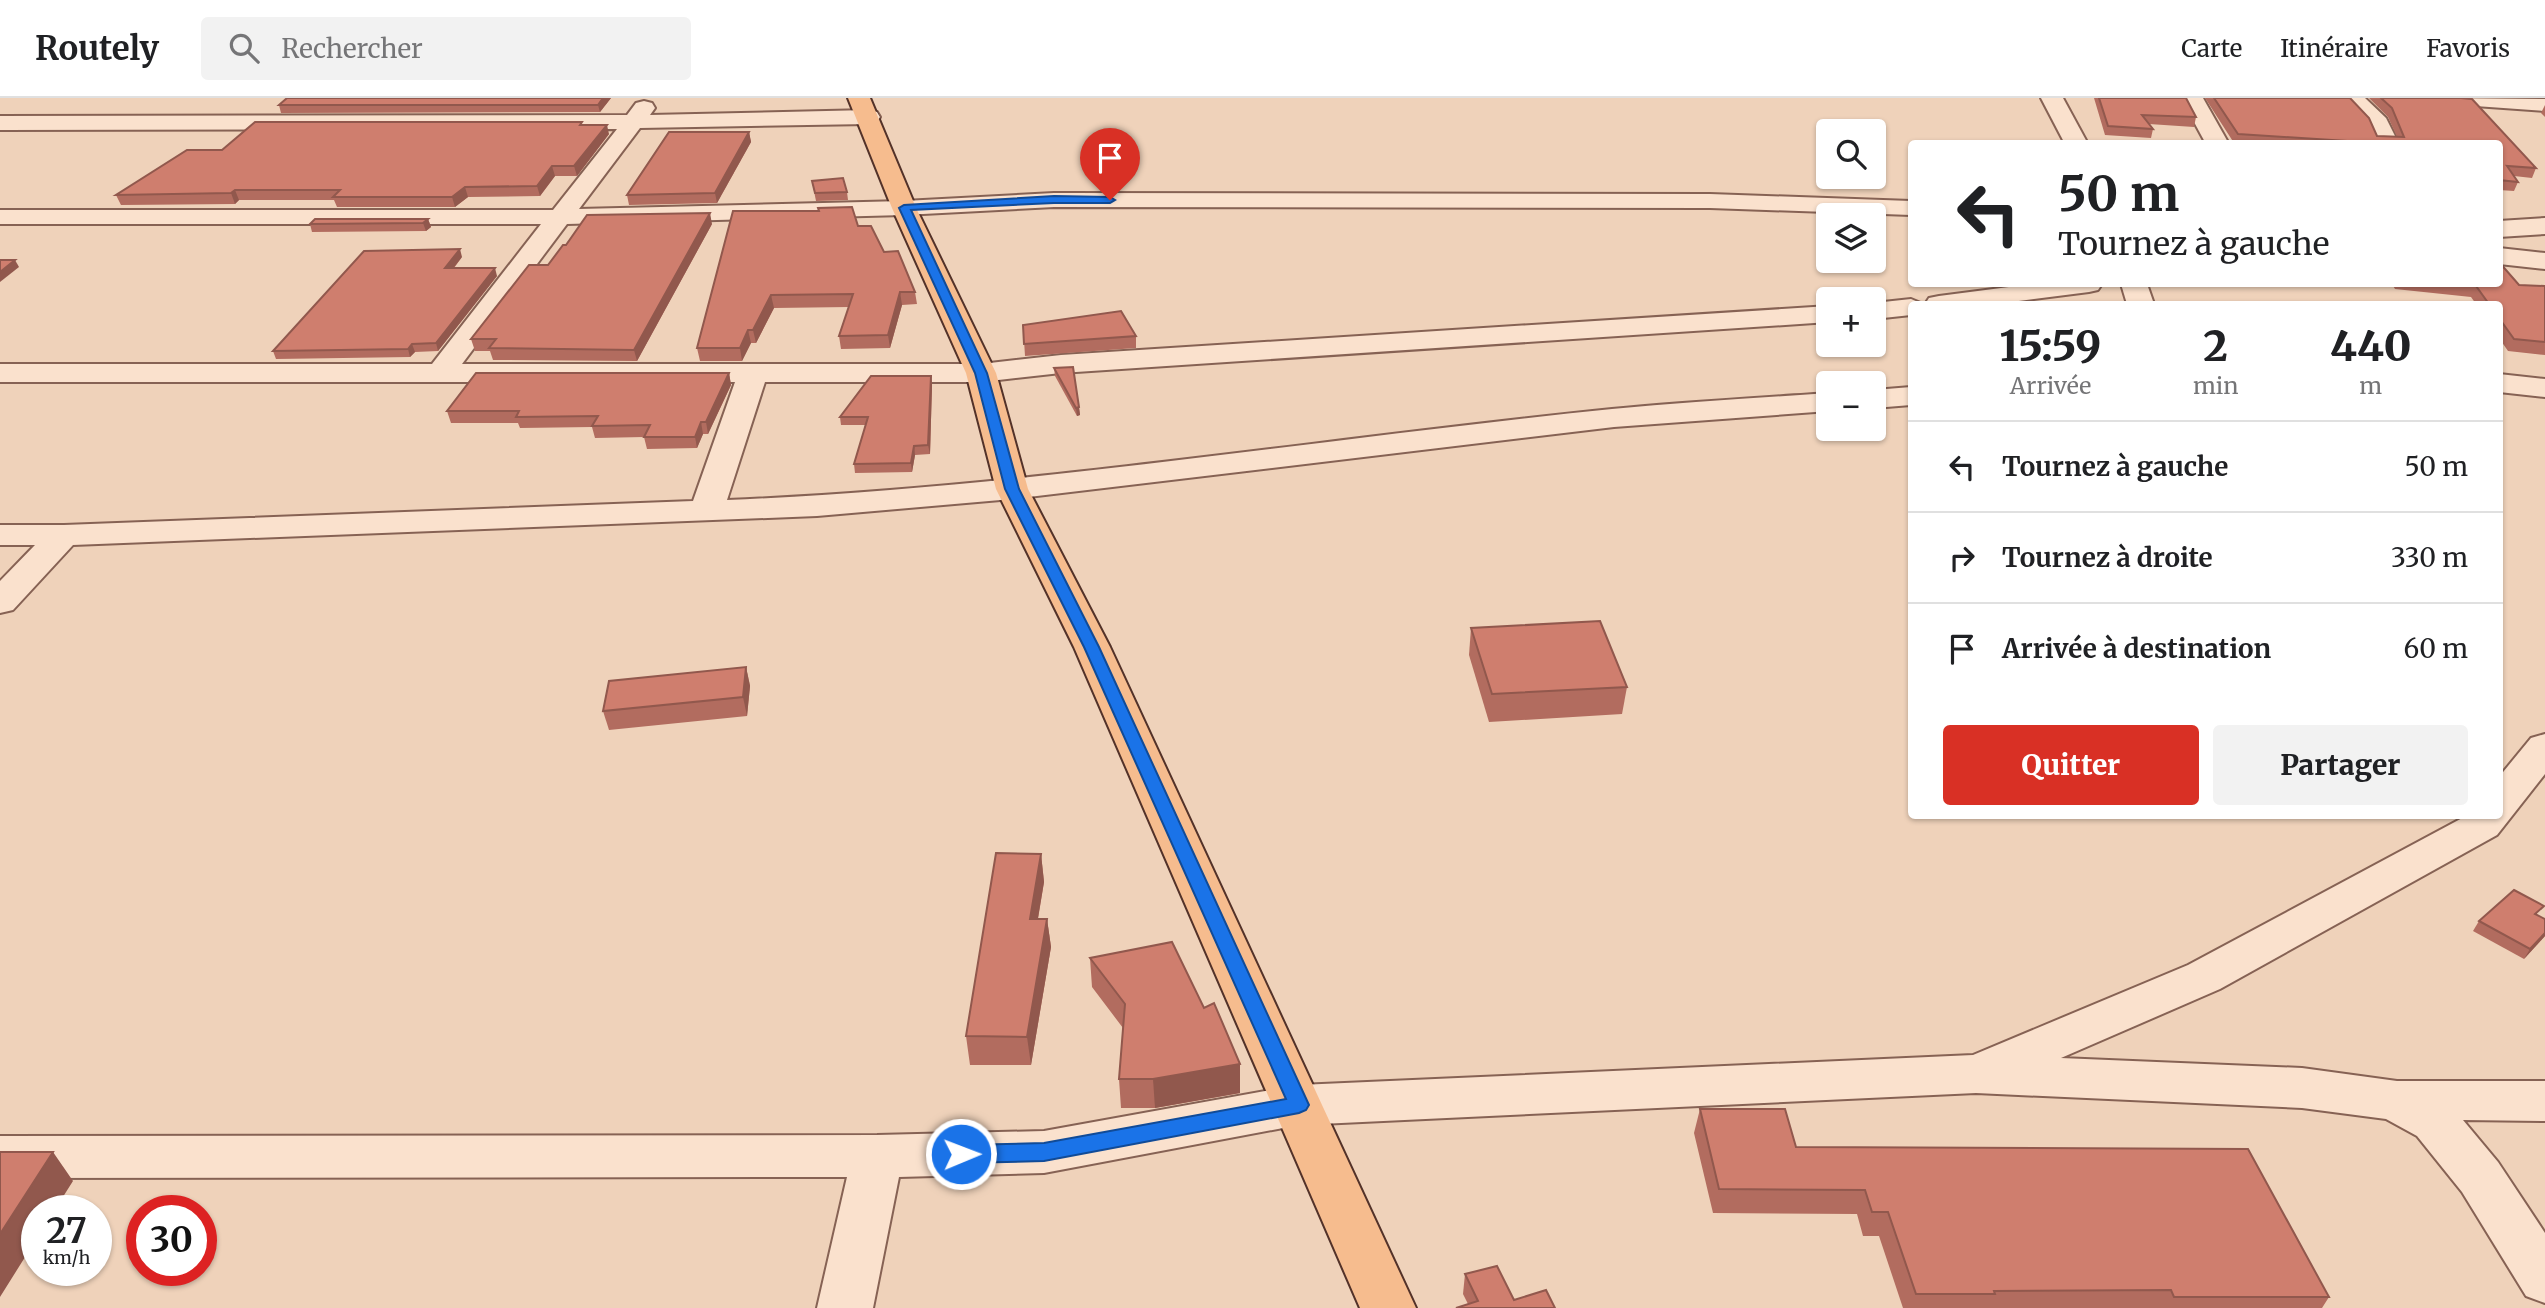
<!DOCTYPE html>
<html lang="fr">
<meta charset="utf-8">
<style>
:root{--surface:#fff;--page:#f2f2f2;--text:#202124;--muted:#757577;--line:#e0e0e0;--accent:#d93025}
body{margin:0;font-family:Merriweather,serif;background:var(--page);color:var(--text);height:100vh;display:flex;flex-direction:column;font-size:26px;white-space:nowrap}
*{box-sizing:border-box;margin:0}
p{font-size:23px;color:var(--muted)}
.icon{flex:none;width:38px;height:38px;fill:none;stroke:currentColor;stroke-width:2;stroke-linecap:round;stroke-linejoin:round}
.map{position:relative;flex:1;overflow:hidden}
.panel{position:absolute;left:1908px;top:203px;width:595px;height:518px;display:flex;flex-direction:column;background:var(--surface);border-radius:7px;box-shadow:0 2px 5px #0004}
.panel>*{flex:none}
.hud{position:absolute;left:1908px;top:42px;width:595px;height:147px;border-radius:7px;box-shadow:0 2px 5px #0004;background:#fff;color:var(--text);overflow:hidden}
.controls{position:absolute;left:1816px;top:21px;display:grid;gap:14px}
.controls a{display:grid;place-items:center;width:70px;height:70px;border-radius:7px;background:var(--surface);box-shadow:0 2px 5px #0004;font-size:35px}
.speed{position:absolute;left:21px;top:1097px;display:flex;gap:14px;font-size:35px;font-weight:700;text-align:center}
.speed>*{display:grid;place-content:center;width:91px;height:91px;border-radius:50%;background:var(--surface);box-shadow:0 2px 5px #0004;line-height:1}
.speed small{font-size:18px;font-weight:400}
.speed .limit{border:10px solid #d22;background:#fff;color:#111}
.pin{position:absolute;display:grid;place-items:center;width:60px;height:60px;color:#fff;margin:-72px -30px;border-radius:50% 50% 50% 0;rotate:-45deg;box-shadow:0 0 7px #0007}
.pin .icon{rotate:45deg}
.me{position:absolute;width:77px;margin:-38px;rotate:89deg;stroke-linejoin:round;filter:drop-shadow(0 0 5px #0008)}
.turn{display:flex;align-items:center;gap:24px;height:147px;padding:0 35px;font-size:32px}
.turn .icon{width:91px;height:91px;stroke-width:2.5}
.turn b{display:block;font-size:49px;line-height:60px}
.eta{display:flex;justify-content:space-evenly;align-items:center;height:119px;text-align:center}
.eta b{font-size:42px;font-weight:800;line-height:49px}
.button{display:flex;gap:14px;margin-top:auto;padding:14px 35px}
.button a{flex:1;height:80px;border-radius:7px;background:var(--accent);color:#fff;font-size:28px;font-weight:800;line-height:80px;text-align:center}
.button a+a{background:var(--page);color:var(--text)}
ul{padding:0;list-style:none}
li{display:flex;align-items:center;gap:21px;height:91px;padding:0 35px;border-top:2px solid var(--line)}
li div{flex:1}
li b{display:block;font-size:26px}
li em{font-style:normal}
header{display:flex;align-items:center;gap:42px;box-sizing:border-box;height:98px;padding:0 35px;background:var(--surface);border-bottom:2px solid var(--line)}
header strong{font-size:33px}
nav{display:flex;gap:38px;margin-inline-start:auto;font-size:24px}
.search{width:490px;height:63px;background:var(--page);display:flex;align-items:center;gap:18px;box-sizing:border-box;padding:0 24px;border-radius:7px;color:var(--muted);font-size:26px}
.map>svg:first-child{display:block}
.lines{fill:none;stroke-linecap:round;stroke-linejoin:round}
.minor-casing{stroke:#866254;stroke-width:4}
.primary-casing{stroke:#533229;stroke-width:4}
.minor{fill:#fae1cd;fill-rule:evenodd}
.primary{fill:#f6bc8e;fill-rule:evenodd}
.wall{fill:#b26c5f}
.shaded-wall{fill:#91584d}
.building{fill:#cf7e6e;stroke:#91584d;stroke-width:2}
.route{fill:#1a73e8;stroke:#114b97;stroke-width:2}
</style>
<header>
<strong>Routely</strong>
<div class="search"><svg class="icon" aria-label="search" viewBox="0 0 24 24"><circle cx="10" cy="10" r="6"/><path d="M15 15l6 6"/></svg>Rechercher</div>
<nav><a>Carte</a><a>Itinéraire</a><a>Favoris</a></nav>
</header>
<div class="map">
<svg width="2545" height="1210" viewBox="0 0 2545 1210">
<rect width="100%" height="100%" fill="#efd2ba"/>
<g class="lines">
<defs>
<g id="minor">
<polygon points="2041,0 2063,0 2088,46 2065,46"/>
<polygon points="2181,0 2203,0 2229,46 2206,46"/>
<polygon points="2342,0 2365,0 2386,20 2399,46 2376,46 2368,28"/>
<polygon points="2436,0 2545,1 2545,13 2447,6 2439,5"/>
<path d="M644 3 652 5 655 10 650 17 869 12 877 14 880 19 877 24 869 26 640 30 579 111 904 103 1054 95 1710 96 1911 103V117L1710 110 1054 109 904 117 567 126 462 266H981L1061 257 1829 208V224L1061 275 981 284H765L727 402C1023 390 1317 341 1612 311 1684 304 1757 300 1829 295V313L1614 329 1012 401 817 418 73 447 13 512 0 515V483L35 447H0V427H64L693 403 735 284H0V266H432L541 126H0V112H553L617 31 0 32V18L627 17 636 5Z"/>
<polygon points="2545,120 2545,136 2499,139 2499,123"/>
<polygon points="2499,150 2545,155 2545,171 2499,166"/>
<polygon points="2032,186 2102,186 2098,192 2089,194 1996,206 1925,206 1929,200 1939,198"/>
<polygon points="2121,186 2147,186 2154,206 2127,206"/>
<polygon points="1911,201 1923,206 1911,206 1911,217 1874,221 1874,205"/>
<polygon points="2499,276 2545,281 2545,299 2499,294"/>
<polygon points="1911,289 1911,307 1874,310 1874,292"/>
<polygon points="2545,636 2545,676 2497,737 2220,891 2061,960 2302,970 2397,983 2545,983 2545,1023 2463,1022 2498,1064 2545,1135 2545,1205 2526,1198 2462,1094 2417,1038 2386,1021 2302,1010 1976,995 1299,1027 1044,1075 899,1079 873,1210 817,1210 847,1079 0,1080 0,1038 877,1037 1044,1033 1299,987 1973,957 2188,867 2466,718 2499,718 2499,679 2531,640"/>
</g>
<polygon id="primary" points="848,0 870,0 916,110 996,275 1028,391 1110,549 1416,1210 1360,1210 1074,549 996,391 966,275 892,110"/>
</defs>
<!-- minor casing -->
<use href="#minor" class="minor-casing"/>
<!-- primary casing -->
<use href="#primary" class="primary-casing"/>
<!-- minor -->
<use href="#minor" class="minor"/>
<!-- primary -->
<use href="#primary" class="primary"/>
</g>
<!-- wall -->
<g class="wall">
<polygon points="287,0 611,0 600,14 281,15 279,7"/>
<polygon points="2094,0 2186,0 2196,19 2194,29 2149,26 2153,31 2151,40 2105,37"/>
<polygon points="2205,0 2350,0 2377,38 2397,39 2388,19 2369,0 2461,0 2536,70 2532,80 2514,78 2518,84 2514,93 2499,92 2499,46 2234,45"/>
<polygon points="2545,7 2545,19 2541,15"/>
<polygon points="583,27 609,36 577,78 555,78 540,98 468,99 455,109 337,109 334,102 239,102 235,106 121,107 116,97 222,52"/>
<polygon points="749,34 751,44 717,105 629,107 627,97"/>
<polygon points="812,83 847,94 848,102 816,103"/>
<polygon points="428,121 431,129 426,133 312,134 310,126"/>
<polygon points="712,126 637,263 493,262 490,253 475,253 471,241 548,167"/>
<polygon points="858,128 884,154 915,194 917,206 902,207 890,250 841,251 839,238 849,209 774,210 756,245 751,245 742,263 700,263 697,250"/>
<polygon points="462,159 454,170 497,178 438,253 415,254 410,259 276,261 273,253"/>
<polygon points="2392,186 2499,186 2545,188 2545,257 2508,253 2499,240 2499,206 2476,206 2471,199 2395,191"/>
<polygon points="1023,227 1136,238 1136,250 1025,258"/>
<polygon points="1073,269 1080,317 1077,318 1055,278 1054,270"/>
<polygon points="729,275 731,287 708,336 703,336 697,350 647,351 644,339 595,340 592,329 520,330 518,325 451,325 447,313"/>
<polygon points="931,278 932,287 930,356 915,357 912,374 855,375 854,366 866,327 841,327 840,319"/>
<polygon points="1471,530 1627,589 1622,616 1489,624 1469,557"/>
<polygon points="746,569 750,588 747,618 609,632 603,613"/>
<polygon points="1041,756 1044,784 1038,821 1047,821 1051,849 1031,967 970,967 966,938"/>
<polygon points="2545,821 2545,838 2524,861 2473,833 2479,823"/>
<polygon points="1090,860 1204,910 1240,995 1155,1010 1121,1010 1119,981 1123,930 1092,889"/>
<polygon points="1700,1011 1796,1049 2329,1199 2322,1210 1903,1210 1879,1138 1863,1138 1857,1116 1713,1115 1694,1035"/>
<polygon points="1465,1176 1514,1202 1468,1206 1463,1196"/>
</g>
<!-- shaded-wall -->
<g class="shaded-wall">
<polygon points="603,0 611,0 600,14 598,7"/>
<polygon points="607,27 609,36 577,78 574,68"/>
<polygon points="749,34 751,44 717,105 715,95"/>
<polygon points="552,68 555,78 540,98 537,88"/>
<polygon points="465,89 468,99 455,109 452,99"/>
<polygon points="235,92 239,102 235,106 231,95"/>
<polygon points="710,115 712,126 637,263 634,252"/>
<polygon points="428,121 431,129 426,133 423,125"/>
<polygon points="460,151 462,159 447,178 445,170"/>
<polygon points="15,162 19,169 0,184 0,174"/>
<polygon points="495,170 497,178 438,253 436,245"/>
<polygon points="900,194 902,207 890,250 888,237"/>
<polygon points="771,197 774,210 756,245 753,232"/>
<polygon points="748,232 751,245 742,263 740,250"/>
<polygon points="412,246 415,254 410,259 408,251"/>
<polygon points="729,275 731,287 708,336 706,324"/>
<polygon points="931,278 932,287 930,356 928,347"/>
<polygon points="1079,309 1080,317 1077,318 1076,310"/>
<polygon points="701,324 703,336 697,350 695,339"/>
<polygon points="914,348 915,357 912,374 911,365"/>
<polygon points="746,569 750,588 747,618 743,599"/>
<polygon points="1041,756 1044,784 1033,849 1030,821"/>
<polygon points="1047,821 1051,849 1031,967 1027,939"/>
<polygon points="2545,835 2545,838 2524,861 2530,851"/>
<polygon points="1240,966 1240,995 1155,1010 1153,981"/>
<polygon points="53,1054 73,1083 54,1113 37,1113 37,1140 0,1199 0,1136"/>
</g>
<!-- building -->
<g class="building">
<polygon points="287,0 603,0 598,7 279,7"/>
<polygon points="2099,0 2186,0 2196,19 2142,17 2153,31 2108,28"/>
<polygon points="2214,0 2350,0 2369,20 2377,38 2404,39 2392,10 2381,0 2461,0 2472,1 2536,70 2507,68 2518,84 2499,82 2499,46 2393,46 2238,36"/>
<polygon points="255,24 582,24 580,27 607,27 574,68 552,68 537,88 465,89 452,99 333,99 340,92 235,92 231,95 116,97 187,52 222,52"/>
<polygon points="669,34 749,34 715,95 627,97"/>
<polygon points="843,80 847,94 815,95 812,83"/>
<polygon points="852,109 858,128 871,128 884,154 898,153 915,194 900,194 888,237 839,238 853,196 771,197 753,232 748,232 740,250 697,250 733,113 819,113 818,110"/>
<polygon points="710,115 634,252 489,250 496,241 471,241 529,167 548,167 563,147 566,147 587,117"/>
<polygon points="315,121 428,121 423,125 310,126"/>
<polygon points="460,151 445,170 495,170 436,245 412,246 408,251 273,253 364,153"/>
<polygon points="0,162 15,162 0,174"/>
<polygon points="2499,164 2519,187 2545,188 2545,244 2514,241 2499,220 2499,206 2489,206 2476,188 2454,186 2499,186"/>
<polygon points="1121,213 1136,238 1024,246 1023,227"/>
<polygon points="1073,269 1079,309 1076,310 1054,270"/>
<polygon points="476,275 729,275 706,324 701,324 695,339 644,339 650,327 592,328 598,318 516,319 519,313 447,313"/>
<polygon points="871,278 931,278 928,347 914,348 911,365 854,366 868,319 840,319"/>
<polygon points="1600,523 1627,589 1492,596 1471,530"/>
<polygon points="746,569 743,599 603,613 609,583"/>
<polygon points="996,755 1041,756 1030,821 1047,821 1027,939 966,938"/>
<polygon points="2514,792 2544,808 2535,816 2545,821 2545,835 2530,851 2479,823"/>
<polygon points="1172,844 1204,910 1214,905 1240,966 1153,981 1119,981 1125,906 1090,860"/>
<polygon points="1700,1011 1785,1011 1796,1049 2248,1051 2329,1199 2174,1199 2171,1192 1994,1193 1995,1196 1916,1196 1888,1114 1872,1114 1865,1092 1719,1091"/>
<polygon points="0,1054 53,1054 0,1136"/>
<polygon points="1497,1168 1514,1202 1546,1192 1555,1210 1456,1210 1478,1203 1465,1176"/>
</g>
<!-- route -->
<polygon class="route" points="1054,98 1110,99 1115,102 1110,105 1054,105 911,112 987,275 1019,391 1099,549 1309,1007 1306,1012 1299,1015 1044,1063 961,1065 953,1062 950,1056 953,1050 961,1047 1044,1045 1286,1001 1084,549 1005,391 975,275 899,110 904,107"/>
</svg>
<div class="controls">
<a><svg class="icon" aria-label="search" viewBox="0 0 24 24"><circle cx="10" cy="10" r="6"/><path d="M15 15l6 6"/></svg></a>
<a><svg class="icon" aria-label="layers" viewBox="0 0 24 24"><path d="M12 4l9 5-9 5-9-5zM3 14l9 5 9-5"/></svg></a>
<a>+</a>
<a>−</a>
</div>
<div class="speed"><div>27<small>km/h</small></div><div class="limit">30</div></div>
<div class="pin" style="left:1110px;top:102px;background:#d93025"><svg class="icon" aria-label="arrive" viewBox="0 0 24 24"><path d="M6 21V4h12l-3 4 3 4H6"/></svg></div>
<svg class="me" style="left:961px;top:1056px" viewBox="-20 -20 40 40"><circle r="17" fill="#1a73e8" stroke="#fff" stroke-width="3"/><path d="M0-11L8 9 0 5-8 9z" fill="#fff"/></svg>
<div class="hud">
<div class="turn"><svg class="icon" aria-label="left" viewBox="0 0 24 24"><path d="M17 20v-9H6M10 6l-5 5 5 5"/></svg><div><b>50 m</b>Tournez à gauche</div></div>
</div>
<section class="panel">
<div class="eta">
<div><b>15:59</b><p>Arrivée</p></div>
<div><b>2</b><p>min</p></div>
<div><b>440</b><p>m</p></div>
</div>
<ul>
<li><svg class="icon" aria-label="left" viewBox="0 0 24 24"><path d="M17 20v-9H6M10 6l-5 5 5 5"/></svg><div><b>Tournez à gauche</b></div><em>50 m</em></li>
<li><svg class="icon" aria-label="right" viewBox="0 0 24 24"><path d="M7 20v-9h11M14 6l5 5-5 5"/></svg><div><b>Tournez à droite</b></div><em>330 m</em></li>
<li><svg class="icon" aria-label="arrive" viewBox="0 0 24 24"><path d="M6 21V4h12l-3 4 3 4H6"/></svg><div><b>Arrivée à destination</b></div><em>60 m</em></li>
</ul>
<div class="button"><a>Quitter</a><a>Partager</a></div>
</section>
</div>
